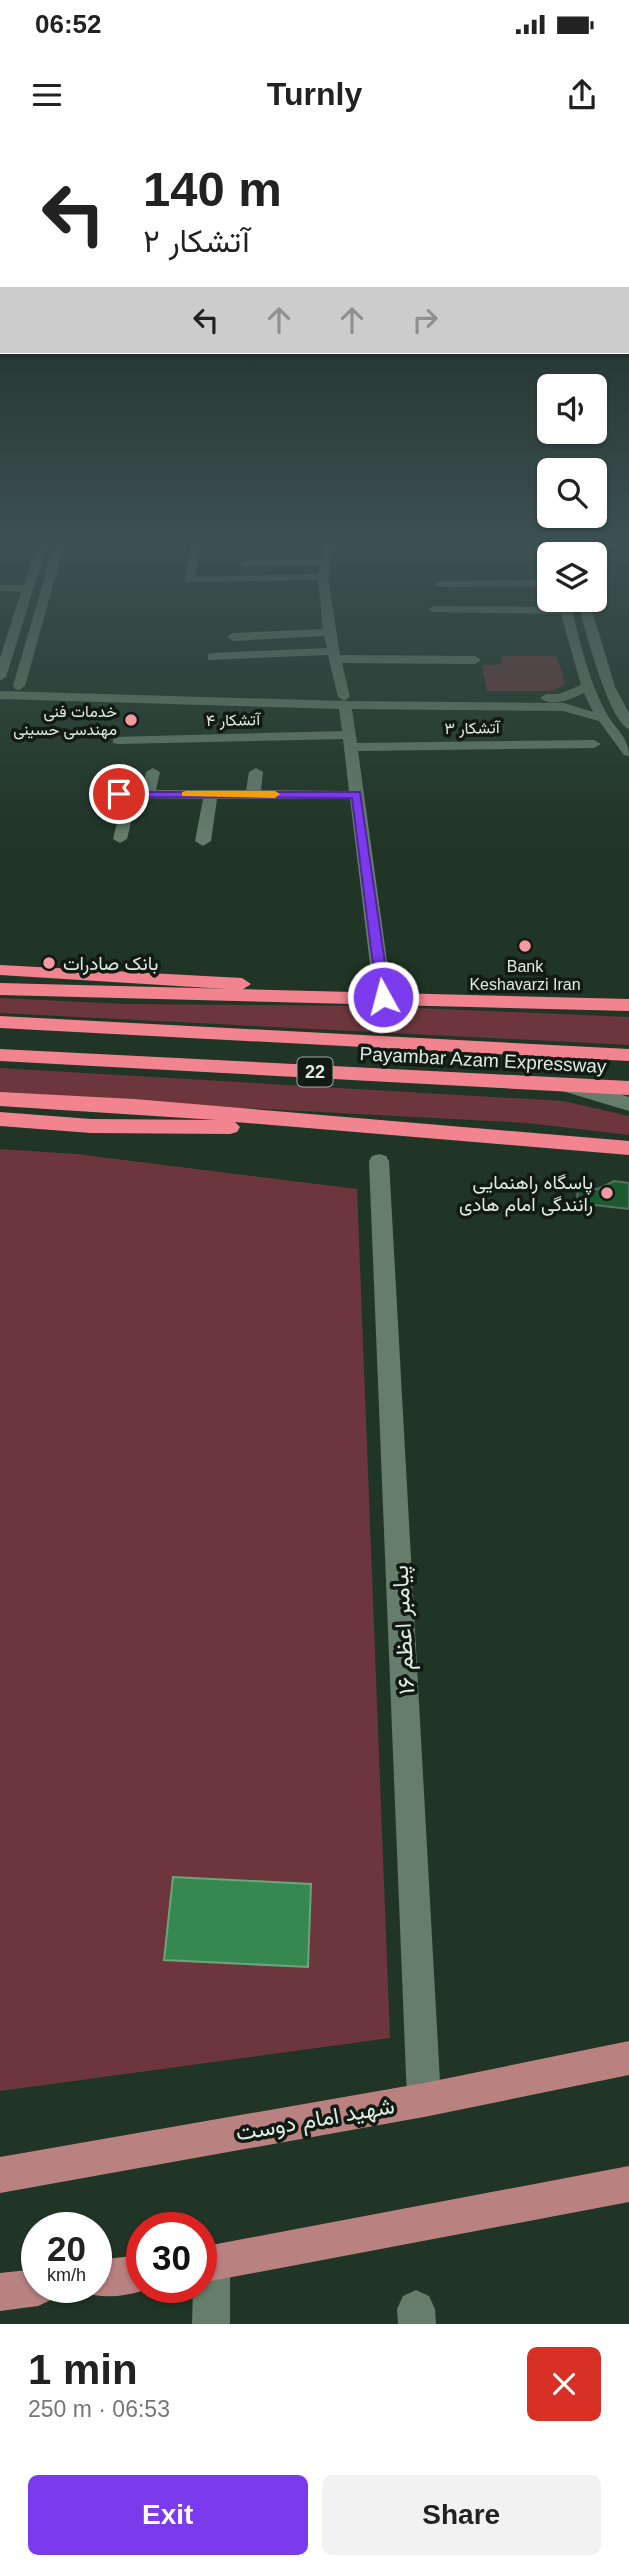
<!DOCTYPE html>
<meta charset="utf-8">
<style>
:root{--surface:#fff;--page:#f2f2f2;--text:#222;--muted:#767676;--accent:#7c3aed}
body{margin:0;font-family:Arial,Vazirmatn,sans-serif;background:var(--page);color:var(--text);height:100vh;display:flex;flex-direction:column;font-size:26px;white-space:nowrap}
*{box-sizing:border-box;margin:0}
p{font-size:23px;color:var(--muted)}
.icon{flex:none;width:38px;height:38px;fill:none;stroke:currentColor;stroke-width:2;stroke-linecap:round;stroke-linejoin:round}
.map{position:relative;height:2184px;overflow:hidden}
.sheet{display:flex;flex-direction:column;background:var(--surface);flex:1}
.sheet>*{flex:none}
.guide{position:absolute;left:0px;top:0px;width:630px;height:214px;box-shadow:0 2px 5px #0004;background:#fff;color:var(--text);overflow:hidden}
.tools{position:absolute;left:537px;top:234px;display:grid;gap:14px}
.tools a{display:grid;place-items:center;width:70px;height:70px;border-radius:10px;background:var(--surface);box-shadow:0 2px 5px #0004;font-size:35px}
.speed{position:absolute;left:21px;top:2072px;display:flex;gap:14px;font-size:35px;font-weight:700;text-align:center}
.speed>*{display:grid;place-content:center;width:91px;height:91px;border-radius:50%;background:var(--surface);box-shadow:0 2px 5px #0004;line-height:1}
.speed small{font-size:18px;font-weight:400}
.speed .limit{border:10px solid #d22;background:#fff;color:#111}
.pin{position:absolute;display:grid;place-items:center;width:60px;height:60px;color:#fff;margin:-30px;border:4px solid #fff;border-radius:50%;box-shadow:0 2px 7px #0007}
.me{position:absolute;width:77px;margin:-38px;rotate:353deg;stroke-linejoin:round;filter:drop-shadow(0 0 5px #0008)}
.turn{display:flex;align-items:center;gap:24px;height:147px;padding:0 28px;font-size:32px}
.turn .icon{width:91px;height:91px;stroke-width:2.5}
.turn b{display:block;font-size:49px;line-height:60px}
.lanes{display:flex;align-items:center;height:66px;padding:0 28px;background:#0003;justify-content:center;gap:35px;direction:ltr}
.lanes .off{opacity:.35}
.round{display:grid;place-items:center;flex:none;width:74px;height:74px;border-radius:10px;background:var(--page)}
.overview{display:flex;align-items:center;justify-content:space-between;height:119px;padding:0 28px}
h1{font-size:42px;font-weight:700;line-height:52px}
.cta{display:flex;gap:14px;margin-top:auto;padding:14px 28px}
.cta a{flex:1;height:80px;border-radius:10px;background:var(--accent);color:#fff;font-size:28px;font-weight:700;line-height:80px;text-align:center}
.cta a+a{background:var(--page);color:var(--text)}
.status{display:flex;justify-content:space-between;align-items:center;height:49px;padding:0 35px;background:var(--surface);direction:ltr}
.status svg{height:19px;fill:currentColor}
header{display:flex;justify-content:space-between;align-items:center;height:91px;padding:0 28px;background:var(--surface);font-size:32px;font-weight:700}
.map>svg:first-child{display:block}
.green{fill:#6d363c}
.water{fill:#368850;stroke:#68a67c;stroke-width:2}
.building{fill:#1c5b31;stroke:#5a705e;stroke-width:2}
.lines{fill:none;stroke-linecap:round;stroke-linejoin:round}
.minor{fill:#657d6a;fill-rule:evenodd}
.major{fill:#b98180;fill-rule:evenodd}
.highway{fill:#f1848f;fill-rule:evenodd}
.route{fill:#7c3aed;stroke:#51269a;stroke-width:2}
.slow{fill:#f59e0b}
.poi-dot{fill:#f49aa2;stroke:#111a13;stroke-width:2.5}
.labels{text-anchor:middle;dominant-baseline:central;stroke-width:7;stroke-linejoin:round;paint-order:stroke}
.far-poi-label{font-size:16px;fill:#deebe1;stroke:#111a13;text-anchor:end}
.far-street-label{font-size:16px;fill:#deebe1;stroke:#111a13}
.shield{fill:#111a13;stroke:#a0aca3;stroke-width:2}
.shield-label{font-size:18px;font-weight:bold;fill:#deebe1}
.poi-label{font-size:19px;fill:#deebe1;stroke:#111a13;text-anchor:start}
.street-label{font-size:19px;fill:#deebe1;stroke:#111a13}
.near-street-label{font-size:23px;fill:#deebe1;stroke:#111a13}
</style>
<div class="status"><b>06:52</b><svg viewBox="0 0 49 12"><path d="M0 12V9h3v3zM5 12V6h3v6zM10 12V3h3v9zM15 12V0h3v12zM26 1h20v11H26zM47 4h2v5h-2z"/></svg></div>
<header><svg class="icon" aria-label="menu" viewBox="0 0 24 24"><path d="M4 6h16M4 12h16M4 18h16"/></svg>Turnly<svg class="icon" aria-label="share" viewBox="0 0 24 24"><path d="M12 15V3M7 8l5-5 5 5M5 13v7h14v-7"/></svg></header>
<div class="map">
<svg width="629" height="2184" viewBox="0 0 629 2184">
<rect width="100%" height="100%" fill="#203525"/>
<!-- green -->
<g class="green">
<polygon points="501,516 557,516 565,544 552,551 487,551 482,525 502,524"/>
<polygon points="0,858 125,864 370,866 629,877 629,905 0,873"/>
<polygon points="0,928 563,961 629,976 629,995 527,983 0,955"/>
<polygon points="0,1009 76,1014 357,1049 390,1898 0,1951"/>
</g>
<!-- water -->
<polygon class="water" points="173,1737 311,1744 308,1827 164,1820"/>
<!-- building -->
<polygon class="building" points="614,1041 629,1043 629,1069 577,1063 578,1046 598,1049"/>
<g class="lines">
<!-- minor -->
<g class="minor">
<polygon points="38,402 48,402 6,537 0,541 0,518 21,452 0,451 0,445 24,445"/>
<polygon points="55,402 65,402 25,546 19,550 15,549 13,546"/>
<polygon points="191,402 201,402 195,437 318,434 320,425 241,426 241,422 245,421 321,419 323,405 268,405 263,402 552,403 547,406 334,405 328,437 340,515 475,516 481,520 475,524 342,523 350,557 344,561 338,557 328,515 208,520 208,514 212,513 327,508 324,496 233,501 227,497 233,493 323,489 318,440 185,442"/>
<polygon points="562,402 629,402 629,408 566,407 562,406"/>
<polygon points="550,440 550,446 440,447 434,444 440,441"/>
<path d="M557 460H569C580 500 588 543 610 579 619 592 629 600 629 616L624 615 599 581 563 571 352 569 357 603 594 600 601 604 594 608 358 611 392 857 383 863 374 857 350 659H217L211 701 203 706 195 701 203 659 137 658 127 699 120 703 113 699 123 658 112 654 119 650H142L146 632 153 628 160 632 156 650H246L249 632 256 628 263 632 261 650 349 651 343 599 118 604 113 603V597L342 591 339 569 0 559V551L345 561 564 563 593 572 584 553C571 559 553 568 540 558L546 554H559L581 545 561 474 434 472 428 469 434 466 559 467Z"/>
<path d="M577 460H589L615 547 629 573V589C608 581 584 484 577 460Z"/>
<polygon points="566,938 629,957 629,971 559,950 557,945 559,940"/>
<polygon points="379,1014 386,1016 389,1021 441,1960 436,1972 424,1977 412,1972 407,1960 369,1021 372,1016"/>
<polygon points="212,2106 225,2111 230,2124 230,2184 192,2184 193,2147 201,2147 201,2110"/>
<polygon points="416,2150 429,2156 435,2169 436,2184 398,2184 397,2169 403,2156"/>
</g>
<!-- major -->
<g class="major">
<polygon points="629,1901 629,1935 424,1977 0,2053 0,2017 424,1943"/>
<polygon points="629,2026 629,2062 201,2143 201,2107"/>
<path d="M142 2115V2147H152C132 2156 103 2160 83 2152L81 2147H96V2120Z"/>
<polygon points="37,2129 37,2147 56,2147 51,2160 38,2166 0,2171 0,2133"/>
</g>
<!-- highway -->
<g class="highway">
<polygon points="0,825 242,838 251,844 242,850 0,835"/>
<polygon points="0,843 629,859 629,871 0,855"/>
<polygon points="0,876 629,909 629,921 0,888"/>
<polygon points="0,909 629,941 629,955 0,921"/>
<polygon points="0,952 134,959 629,1001 629,1015 235,982 240,987 237,992 230,994 91,993 0,986 0,972 91,979 216,980 0,966"/>
</g>
</g>
<!-- sky -->
<linearGradient id="sky" x2="0" y2="1"><stop stop-color="#121d14"/><stop offset="0.57" stop-color="#3c5151"/><stop offset="1" stop-color="#3c5151" stop-opacity="0"/></linearGradient>
<rect width="629" height="708" fill="url(#sky)"/>
<!-- route -->
<polygon class="route" points="115,652 360,652 390,857 388,860 379,860 377,857 352,658 119,657 115,656"/>
<!-- slow -->
<polygon class="slow" points="186,651 275,651 280,654 275,658 182,656 182,652"/>
<!-- markers -->
<g class="poi-dot">
<circle cx="131" cy="580" r="7"/>
<circle cx="525" cy="806" r="7"/>
<circle cx="49" cy="823" r="7"/>
<circle cx="607" cy="1053" r="7"/>
</g>
<g class="labels">
<!-- far-poi labels -->
<g class="far-poi-label">
<text x="117" y="571">خدمات فنی<tspan x="117" dy="18">مهندسی حسینی</tspan></text>
<text x="525" y="826" text-anchor="middle">Bank<tspan x="525" dy="18">Keshavarzi Iran</tspan></text>
</g>
<!-- far-street labels -->
<g class="far-street-label">
<text transform="translate(233 580) rotate(-1)">آتشکار ۴</text>
<text transform="translate(472 588) rotate(-1)">آتشکار ۳</text>
</g>
<!-- shield labels -->
<rect class="shield" x="297.5" y="917.5" width="35" height="29" rx="5"/>
<g class="shield-label">
<text x="315" y="932">22</text>
</g>
<!-- poi labels -->
<g class="poi-label">
<text x="63" y="823">بانک صادرات</text>
<text x="593" y="1042" text-anchor="end">پاسگاه راهنمایی<tspan x="593" dy="22">رانندگی امام هادی</tspan></text>
</g>
<!-- street labels -->
<g class="street-label">
<text transform="translate(483 920) rotate(3)">Payambar Azam Expressway</text>
</g>
<!-- near-street labels -->
<g class="near-street-label">
<text transform="translate(403 1490) rotate(-93)">پیامبر اعظم ۱۶</text>
<text transform="translate(315 1979) rotate(-10)">شهید امام دوست</text>
</g>
</g>
</svg>
<div class="tools">
<a><svg class="icon" aria-label="sound" viewBox="0 0 24 24"><path d="M4 9h4l5-4v14l-5-4H4zM17 9q2 3 0 6"/></svg></a>
<a><svg class="icon" aria-label="search" viewBox="0 0 24 24"><circle cx="10" cy="10" r="6"/><path d="M15 15l6 6"/></svg></a>
<a><svg class="icon" aria-label="layers" viewBox="0 0 24 24"><path d="M12 4l9 5-9 5-9-5zM3 14l9 5 9-5"/></svg></a>
</div>
<div class="speed"><div>20<small>km/h</small></div><div class="limit">30</div></div>
<div class="pin" style="left:119px;top:654px;background:#d93025"><svg class="icon" aria-label="arrive" viewBox="0 0 24 24"><path d="M6 21V4h12l-3 4 3 4H6"/></svg></div>
<svg class="me" style="left:383px;top:857px" viewBox="-20 -20 40 40"><circle r="17" fill="#7c3aed" stroke="#fff" stroke-width="3"/><path d="M0-11L8 9 0 5-8 9z" fill="#fff"/></svg>
<div class="guide">
<div class="turn"><svg class="icon" aria-label="left" viewBox="0 0 24 24"><path d="M17 20v-9H6M10 6l-5 5 5 5"/></svg><div><b>140 m</b>آتشکار ۲</div></div>
<div class="lanes"><svg class="icon" aria-label="left" viewBox="0 0 24 24"><path d="M17 20v-9H6M10 6l-5 5 5 5"/></svg><svg class="icon off" aria-label="ahead" viewBox="0 0 24 24"><path d="M12 20V5M6 11l6-6 6 6"/></svg><svg class="icon off" aria-label="ahead" viewBox="0 0 24 24"><path d="M12 20V5M6 11l6-6 6 6"/></svg><svg class="icon off" aria-label="right" viewBox="0 0 24 24"><path d="M7 20v-9h11M14 6l5 5-5 5"/></svg></div>
</div>
</div>
<section class="sheet">
<div class="overview"><div><h1>1 min</h1><p>250 m · 06:53</p></div><a class="round" style="background:#d93025;color:#fff"><svg class="icon" aria-label="close" viewBox="0 0 24 24"><path d="M6 6l12 12M18 6L6 18"/></svg></a></div>
<div class="cta"><a>Exit</a><a>Share</a></div>
</section>
